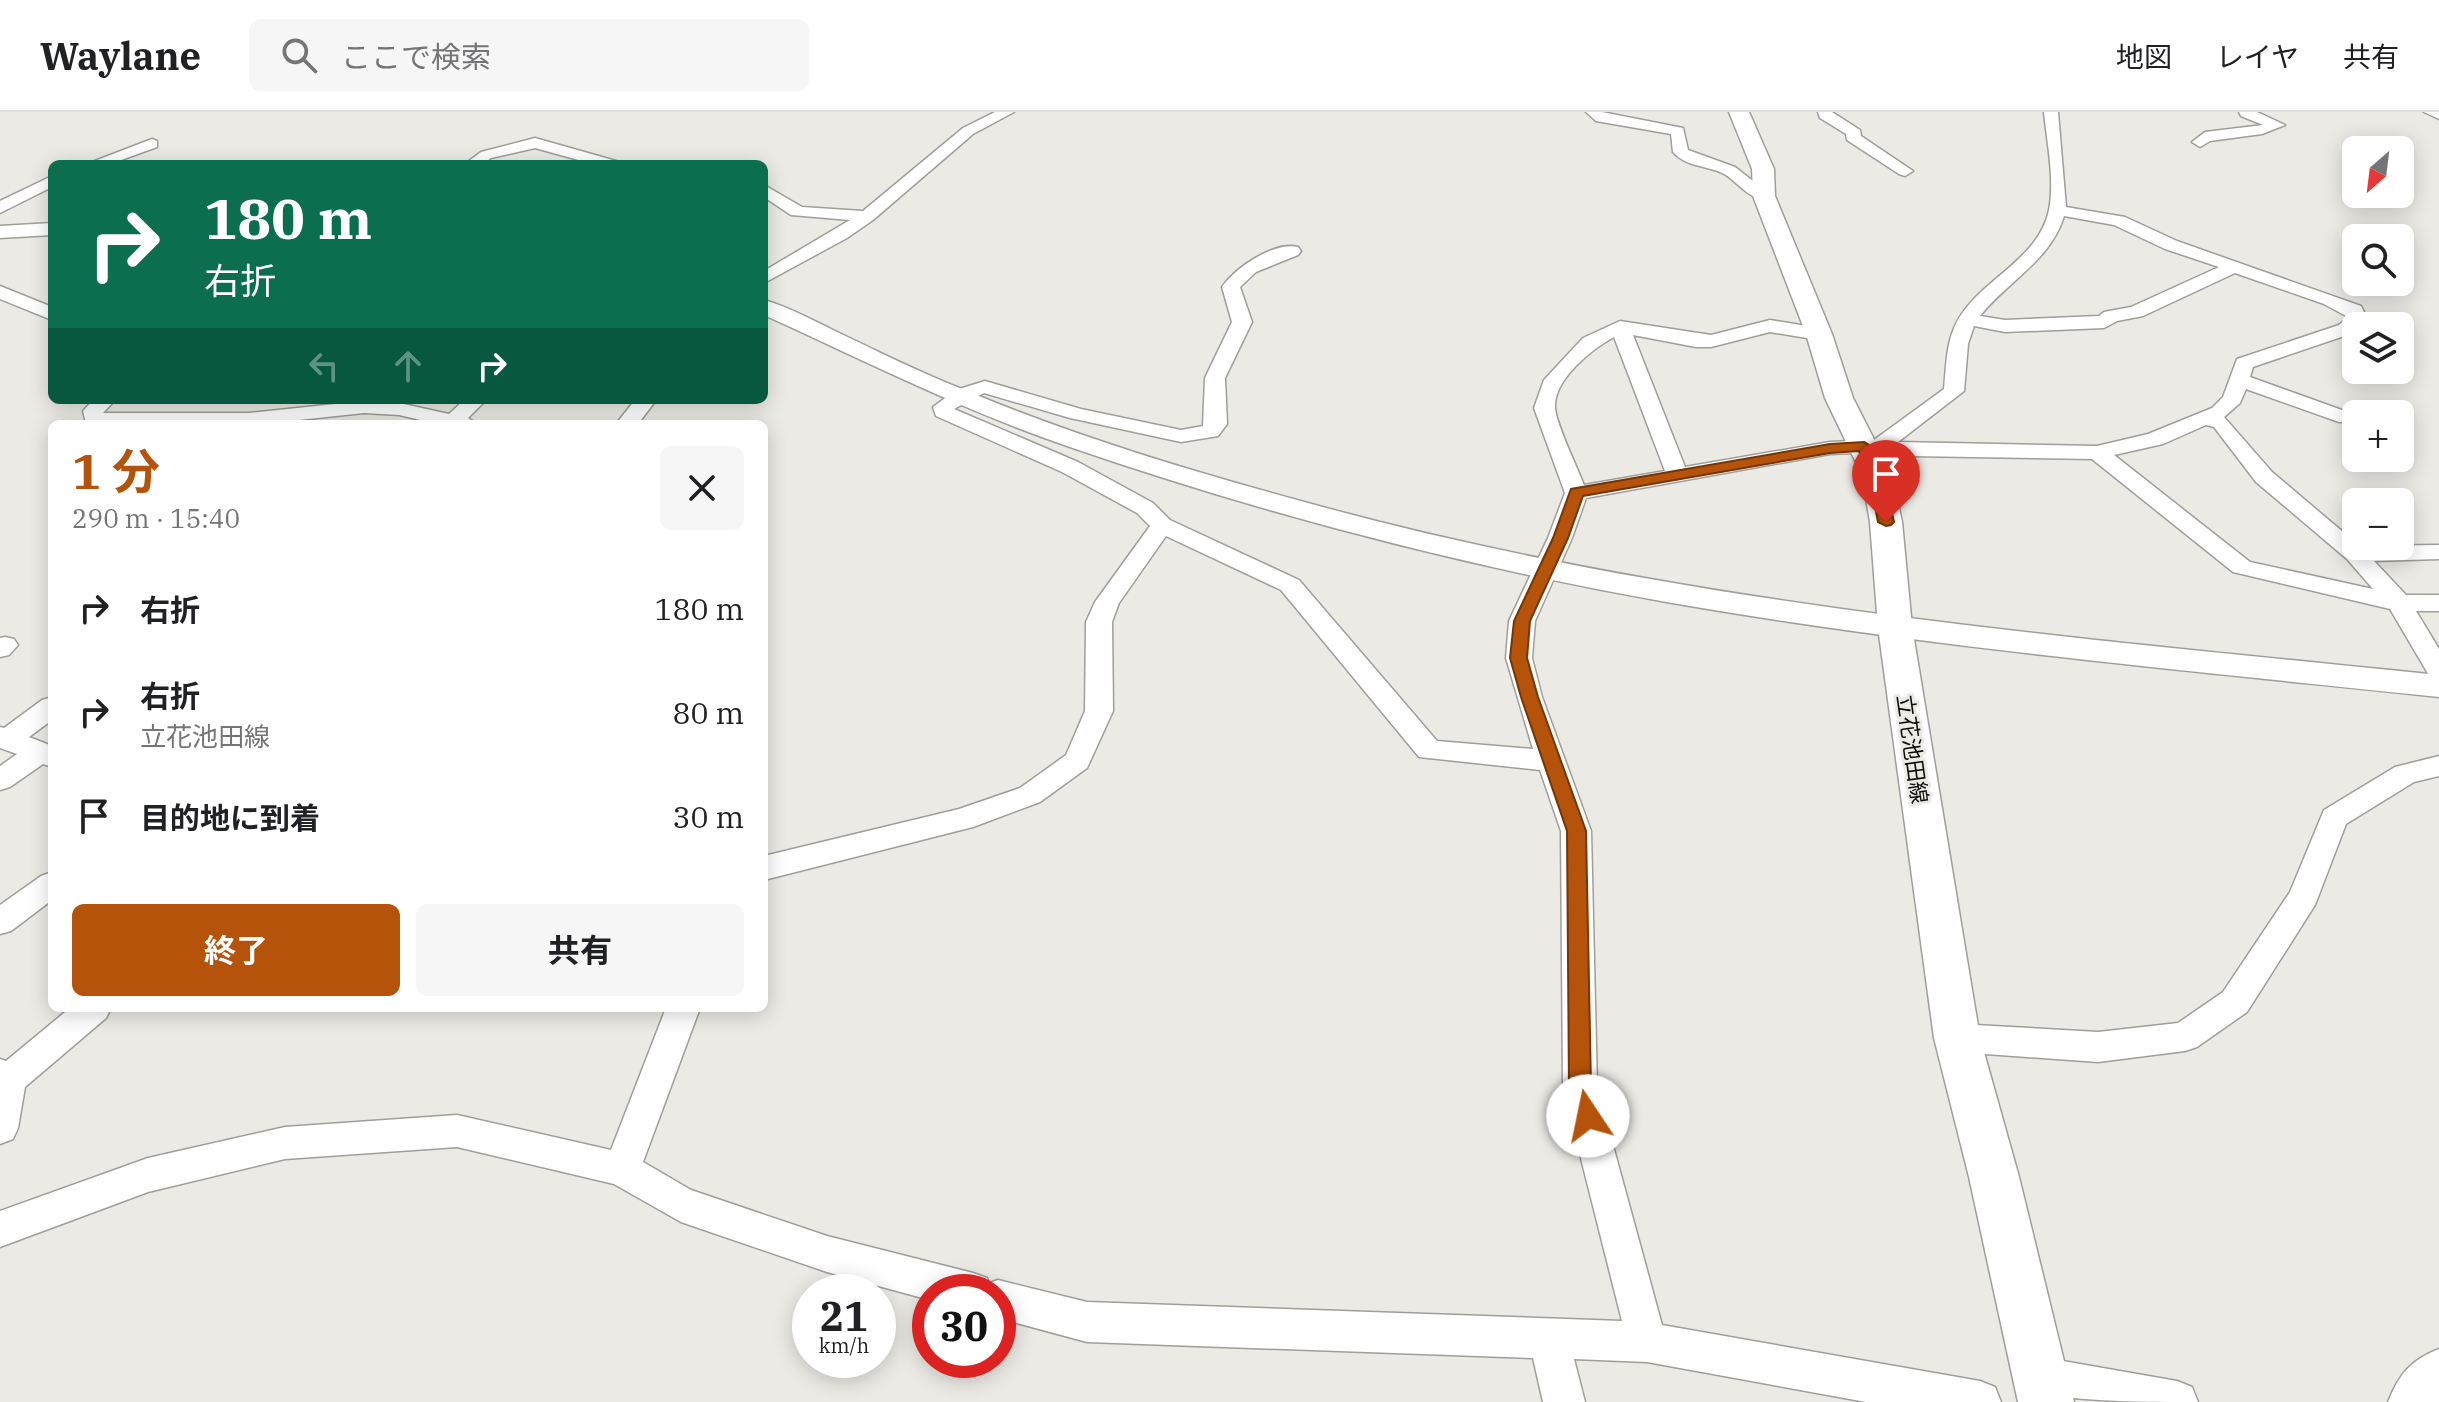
<!DOCTYPE html>
<html lang="ja">
<meta charset="utf-8">
<style>
:root{--surface:#fff;--page:#f6f6f6;--text:#202124;--muted:#757577;--line:#e0e0e0;--accent:#b45309}
body{margin:0;font-family:"IBM Plex Serif","Noto Sans JP",serif;background:var(--page);color:var(--text);height:100vh;display:flex;flex-direction:column;font-size:30px;white-space:nowrap}
*{box-sizing:border-box;margin:0}
p{font-size:26px;color:var(--muted)}
.icon{flex:none;width:44px;height:44px;fill:none;stroke:currentColor;stroke-width:2;stroke-linecap:round;stroke-linejoin:round}
.map{position:relative;flex:1;overflow:hidden}
.sheet{position:absolute;left:48px;top:308px;width:720px;height:592px;display:flex;flex-direction:column;background:var(--surface);border-radius:12px;box-shadow:0 4px 20px #0003}
.sheet>*{flex:none}
.hud{position:absolute;left:48px;top:48px;width:720px;height:244px;border-radius:12px;box-shadow:0 4px 20px #0003;background:#0b6e4f;color:#fff;overflow:hidden}
.needle{width:52px;rotate:208deg}
.controls{position:absolute;left:2342px;top:24px;display:grid;gap:16px}
.controls a{display:grid;place-items:center;width:72px;height:72px;border-radius:12px;background:var(--surface);box-shadow:0 4px 20px #0003;font-size:40px}
.speed{position:absolute;left:792px;top:1162px;display:flex;gap:16px;font-size:40px;font-weight:700;text-align:center}
.speed>*{display:grid;place-content:center;width:104px;height:104px;border-radius:50%;background:var(--surface);box-shadow:0 4px 20px #0003;line-height:1}
.speed small{font-size:20px;font-weight:400}
.speed .limit{border:12px solid #d22;background:#fff;color:#111}
.pin{position:absolute;display:grid;place-items:center;width:68px;height:68px;color:#fff;margin:-82px -34px;border-radius:50% 50% 50% 0;rotate:-45deg;box-shadow:0 0 8px #0007}
.pin .icon{rotate:45deg}
.me{position:absolute;width:88px;margin:-44px;rotate:349deg;stroke-linejoin:round;filter:drop-shadow(0 0 6px #0008)}
.turn{display:flex;align-items:center;gap:28px;height:168px;padding:0 24px;font-size:36px}
.turn .icon{width:104px;height:104px;stroke-width:2.5}
.turn b{display:block;font-size:56px;line-height:68px}
.lanes{display:flex;align-items:center;height:76px;padding:0 24px;background:#0003;justify-content:center;gap:40px;direction:ltr}
.lanes .off{opacity:.35}
.round{display:grid;place-items:center;flex:none;width:84px;height:84px;border-radius:12px;background:var(--page)}
.overview{display:flex;align-items:center;justify-content:space-between;height:136px;padding:0 24px}
h1{font-size:48px;font-weight:700;line-height:60px;color:var(--accent)}
.action{display:flex;gap:16px;margin-top:auto;padding:16px 24px}
.action a{flex:1;height:92px;border-radius:12px;background:var(--accent);color:#fff;font-size:32px;font-weight:700;line-height:92px;text-align:center}
.action a+a{background:var(--page);color:var(--text)}
ul{padding:0;list-style:none}
li{display:flex;align-items:center;gap:24px;height:104px;padding:0 24px}
li div{flex:1}
li b{display:block;font-size:30px}
li em{font-style:normal}
header{display:flex;align-items:center;gap:48px;box-sizing:border-box;height:112px;padding:0 40px;background:var(--surface);border-bottom:2px solid var(--line)}
header strong{font-size:38px}
nav{display:flex;gap:44px;margin-inline-start:auto;font-size:28px}
.search{width:560px;height:72px;background:var(--page);display:flex;align-items:center;gap:20px;box-sizing:border-box;padding:0 28px;border-radius:12px;color:var(--muted);font-size:30px}
.map>svg:first-child{display:block}
.lines{fill:none;stroke-linecap:round;stroke-linejoin:round}
.minor-casing{stroke:#a09e9a;stroke-width:3}
.tertiary-casing{stroke:#a09e9a;stroke-width:3}
.secondary-casing{stroke:#a09e9a;stroke-width:3}
.motorway-casing{stroke:#a09e9a;stroke-width:3}
.minor{fill:#fff;fill-rule:evenodd}
.tertiary{fill:#fff;fill-rule:evenodd}
.secondary{fill:#fff;fill-rule:evenodd}
.motorway{fill:#fff;fill-rule:evenodd}
.route{fill:#b45309;stroke:#753606;stroke-width:2}
.labels{text-anchor:middle;dominant-baseline:central;stroke-width:6;stroke-linejoin:round;paint-order:stroke}
.street-label{font-size:22px;fill:#0c0c0a;stroke:#eceae5}
</style>
<header>
<strong>Waylane</strong>
<div class="search"><svg class="icon" aria-label="search" viewBox="0 0 24 24"><circle cx="10" cy="10" r="6"/><path d="M15 15l6 6"/></svg>ここで検索</div>
<nav><a>地図</a><a>レイヤ</a><a>共有</a></nav>
</header>
<div class="map">
<svg width="2439" height="1290" viewBox="0 0 2439 1290">
<rect width="100%" height="100%" fill="#eceae5"/>
<g class="lines">
<defs>
<g id="minor">
<polygon points="995,0 1014,0 973,22 873,108 847,126 764,171 764,159 850,108 791,103 764,85 764,73 802,95 863,99 963,16"/>
<path d="M1586 0H1602L1683 16 1688 38 1735 55 1772 84 1770 87C1753 91 1739 72 1726 63 1709 53 1687 56 1673 40L1671 22 1596 9Z"/>
<polygon points="1818,0 1832,0 1860,18 1861,24 1913,59 1905,64 1899,62 1847,28 1846,22 1820,6"/>
<path d="M2044 0H2058L2066 95 2125 105 2177 129 2361 194 2367 206 2360 214H2356L2353 221 2253 255 2250 265 2353 302 2356 305 2353 310H2339L2246 277 2240 291 2224 305 2272 360 2356 431V434L2439 433V447L2374 449 2406 483H2439V499H2416L2439 537V568L2430 565 2390 497 2233 460 2092 347 1910 344 1879 340 1830 342 1586 386 1572 426 1535 509 1532 546 1542 585 1591 719 1597 975 1662 1213 1980 1269 1995 1275 2001 1290H1866L1647 1250 1574 1247 1585 1290H1543L1533 1246 1087 1230 998 1206V1180H930V1188L827 1160 681 1110 614 1072 457 1035 285 1047 148 1080 0 1135V1099L148 1046 285 1015 457 1003 611 1038 666 896H700L643 1050 691 1078 827 1124 973 1161 987 1166 989 1171 998 1168 1087 1190 1622 1209 1563 975 1561 719 1540 658 1419 645 1281 478 1166 424 1119 491 1112 510 1113 599 1087 656 1040 690 973 715 764 768V744L959 697 1020 676 1066 643 1085 599 1086 510 1095 490 1150 414 1137 401 1062 360 936 304 933 295 956 278 985 269 1081 297 1181 318 1203 314 1205 266 1232 210 1222 175C1235 156 1274 129 1298 135L1301 139 1298 143 1256 160 1240 175 1252 210 1225 266 1227 312 1218 324 1181 330 1070 306 984 281 954 297 1078 350 1153 391 1170 408 1299 468 1437 629 1533 637 1506 546 1509 509 1548 426 1565 381 1534 296 1544 268 1583 226 1620 209 1711 223 1770 208 1819 216 1829 222 1826 226 1819 228 1770 220 1711 235H1696L1633 223 1685 355 1830 330 1874 328 1944 277C1946 257 1946 235 1954 216 1974 169 2038 151 2049 98 2055 67 2047 31 2044 0ZM2064 104 2114 113 2165 137 2219 155 2131 195 2104 200 2099 204 2005 208 1980 204C2007 170 2051 148 2064 104ZM2235 161 2324 192 2348 205 2339 213 2237 247 2223 285 2212 296 2148 322 2097 334 1898 330 1964 279 1968 232 1974 214 2005 220 2104 216 2117 209 2143 204ZM1614 225 1665 359 1584 373C1578 357 1555 310 1555 295 1554 267 1592 237 1614 225ZM2206 313 2214 315 2256 370 2347 447 2373 477 2250 450 2114 343 2163 332Z"/>
<polygon points="2239,0 2257,0 2285,13 2262,22 2210,29 2200,35 2192,30 2205,20 2263,13 2241,4"/>
<polygon points="535,26 616,49 618,52 593,52 535,36 491,46 483,52 465,52 481,40"/>
<polygon points="152,27 157,29 157,35 110,52 87,52"/>
<polygon points="52,64 52,75 0,101 0,89"/>
<polygon points="0,174 52,195 52,208 0,187"/>
<polygon points="93,288 115,288 103,301 249,301 364,289 399,291 449,302 464,288 486,288 468,306 477,312 438,312 399,303 364,301 261,312 86,311 83,299"/>
<polygon points="635,288 656,288 638,312 616,312"/>
<polygon points="5,525 14,527 18,533 9,543 0,545 0,526"/>
<polygon points="52,585 52,608 29,625 52,634 52,655 43,652 10,675 0,678 0,654 17,642 0,636 0,615 4,616 42,588"/>
<polygon points="2439,644 2439,664 2414,670 2346,712 2315,793 2247,900 2197,935 2185,939 2098,950 1957,940 1945,936 1940,926 1945,916 1957,912 2098,920 2178,911 2223,880 2290,780 2324,698 2395,655"/>
<polygon points="52,760 52,788 11,819 0,822 0,793 41,764"/>
<polygon points="70,896 111,896 106,906 25,975 18,1016 13,1027 0,1032 0,947 6,949"/>
<path d="M2040 1245 2177 1269 2192 1275 2198 1290C2145 1290 2074 1290 2026 1279L2020 1265 2026 1251Z"/>
</g>
<g id="tertiary">
<polygon points="2424,0 2439,0 2439,7"/>
<polygon points="52,111 52,123 0,126 0,114"/>
<path d="M764 188C789 195 812 208 835 219 877 239 919 260 962 277 1074 324 1191 359 1308 391 1677 493 2059 524 2439 563V585C2183 558 1926 535 1672 491 1467 455 1264 402 1067 334 962 298 865 249 764 203Z"/>
</g>
<polygon id="secondary" points="1729,0 1749,0 1774,57 1775,84 1832,222 1853,286 1892,363 1902,410 1912,515 1980,926 2019,1065 2074,1290 2018,1290 1969,1065 1934,926 1878,515 1870,410 1862,363 1825,286 1806,222 1753,84 1752,57"/>
<path id="motorway" d="M2439 1237V1290H2388C2399 1262 2411 1248 2439 1237Z"/>
</defs>
<!-- minor casing -->
<use href="#minor" class="minor-casing"/>
<!-- tertiary casing -->
<use href="#tertiary" class="tertiary-casing"/>
<!-- secondary casing -->
<use href="#secondary" class="secondary-casing"/>
<!-- motorway casing -->
<use href="#motorway" class="motorway-casing"/>
<!-- minor -->
<use href="#minor" class="minor"/>
<!-- tertiary -->
<use href="#tertiary" class="tertiary"/>
<!-- secondary -->
<use href="#secondary" class="secondary"/>
<!-- motorway -->
<use href="#motorway" class="motorway"/>
</g>
<!-- route -->
<path class="route" d="M1864 330C1883 338 1889 390 1894 410L1891 413 1886 414 1878 410 1869 363 1859 339 1830 341 1583 384 1568 426 1530 509 1527 546 1538 585 1586 719 1591 975 1599 1004 1596 1011 1588 1014 1579 1011 1569 975 1567 719 1521 585 1510 546 1514 509 1553 426 1571 377 1830 332Z"/>
<g class="labels">
<!-- street labels -->
<g class="street-label">
<text transform="translate(1913 637) rotate(82)">立花池田線</text>
</g>
</g>
</svg>
<div class="controls">
<a><svg class="needle" viewBox="-14 -14 28 28"><path d="M0-13l5 13h-10z" fill="#e53935"/><path d="M0 13l5-13h-10z" fill="#757577"/></svg></a>
<a><svg class="icon" aria-label="search" viewBox="0 0 24 24"><circle cx="10" cy="10" r="6"/><path d="M15 15l6 6"/></svg></a>
<a><svg class="icon" aria-label="layers" viewBox="0 0 24 24"><path d="M12 4l9 5-9 5-9-5zM3 14l9 5 9-5"/></svg></a>
<a>+</a>
<a>−</a>
</div>
<div class="speed"><div>21<small>km/h</small></div><div class="limit">30</div></div>
<div class="pin" style="left:1886px;top:410px;background:#d93025"><svg class="icon" aria-label="arrive" viewBox="0 0 24 24"><path d="M6 21V4h12l-3 4 3 4H6"/></svg></div>
<svg class="me" style="left:1588px;top:1004px" viewBox="-20 -20 40 40"><circle r="19" fill="#fff"/><path d="M0-13L10 11 0 6-10 11z" fill="#b45309"/></svg>
<div class="hud">
<div class="turn"><svg class="icon" aria-label="right" viewBox="0 0 24 24"><path d="M7 20v-9h11M14 6l5 5-5 5"/></svg><div><b>180 m</b>右折</div></div>
<div class="lanes"><svg class="icon off" aria-label="left" viewBox="0 0 24 24"><path d="M17 20v-9H6M10 6l-5 5 5 5"/></svg><svg class="icon off" aria-label="ahead" viewBox="0 0 24 24"><path d="M12 20V5M6 11l6-6 6 6"/></svg><svg class="icon" aria-label="right" viewBox="0 0 24 24"><path d="M7 20v-9h11M14 6l5 5-5 5"/></svg></div>
</div>
<section class="sheet">
<div class="overview"><div><h1>1 分</h1><p>290 m · 15:40</p></div><a class="round"><svg class="icon" aria-label="close" viewBox="0 0 24 24"><path d="M6 6l12 12M18 6L6 18"/></svg></a></div>
<ul>
<li><svg class="icon" aria-label="right" viewBox="0 0 24 24"><path d="M7 20v-9h11M14 6l5 5-5 5"/></svg><div><b>右折</b></div><em>180 m</em></li>
<li><svg class="icon" aria-label="right" viewBox="0 0 24 24"><path d="M7 20v-9h11M14 6l5 5-5 5"/></svg><div><b>右折</b><p>立花池田線</p></div><em>80 m</em></li>
<li><svg class="icon" aria-label="arrive" viewBox="0 0 24 24"><path d="M6 21V4h12l-3 4 3 4H6"/></svg><div><b>目的地に到着</b></div><em>30 m</em></li>
</ul>
<div class="action"><a>終了</a><a>共有</a></div>
</section>
</div>
